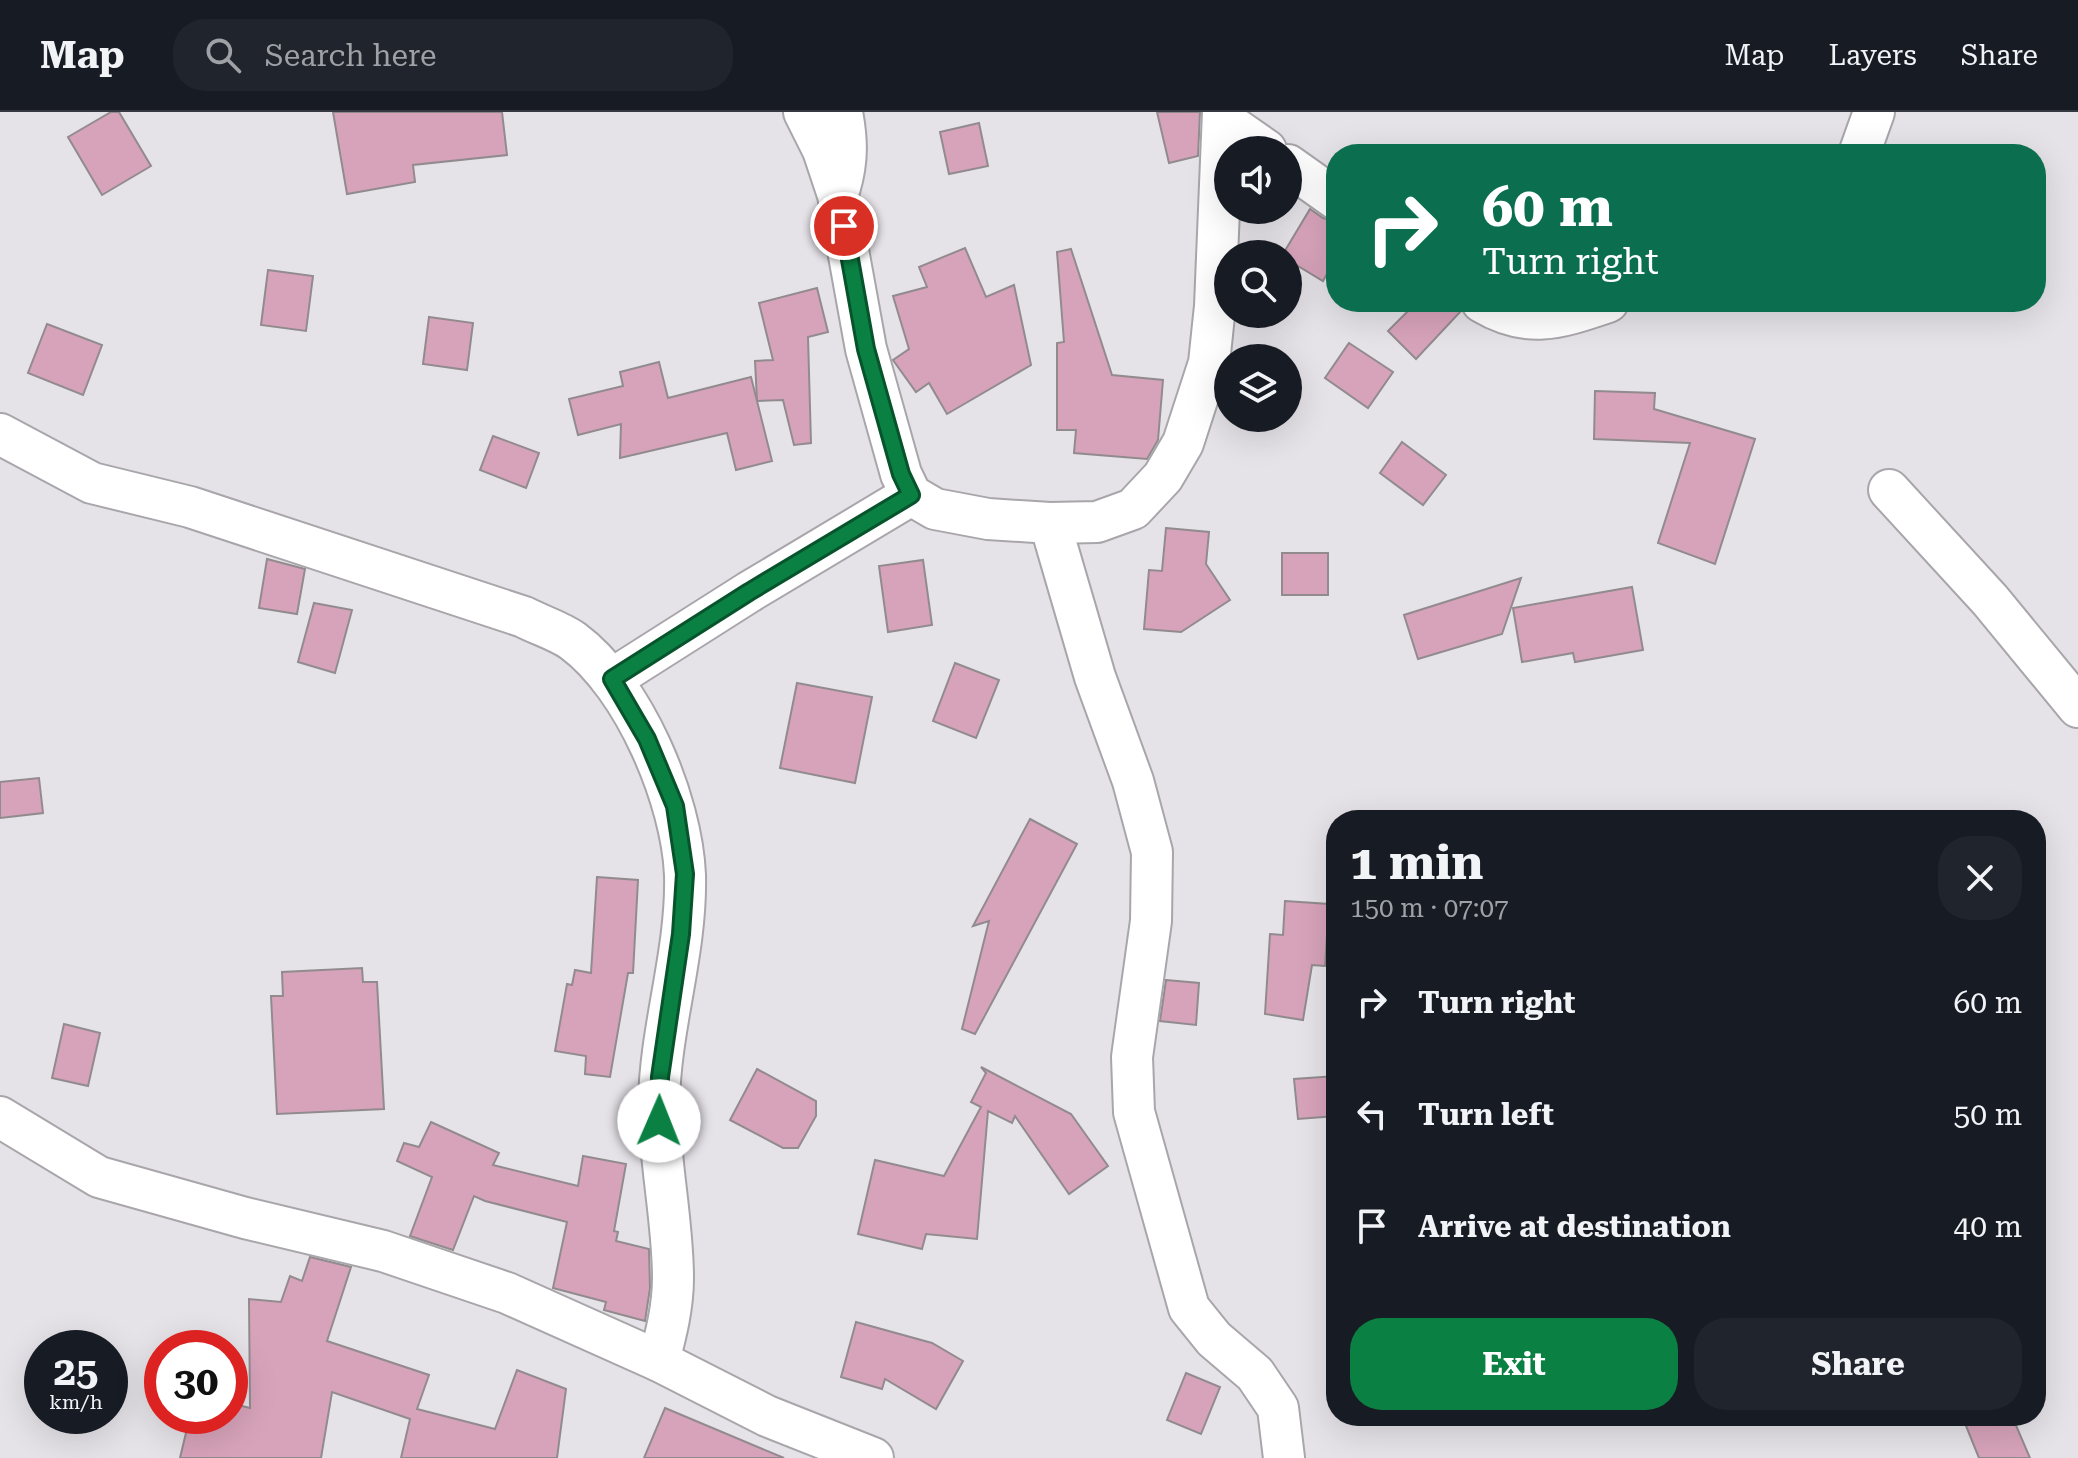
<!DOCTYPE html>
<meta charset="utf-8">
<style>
:root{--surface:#171b24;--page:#20242c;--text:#f1f3f6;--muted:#9ea1a6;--line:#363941;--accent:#0b8043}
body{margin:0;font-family:"Roboto Serif",serif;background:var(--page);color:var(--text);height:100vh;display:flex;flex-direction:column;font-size:30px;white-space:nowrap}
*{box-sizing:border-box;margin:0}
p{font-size:26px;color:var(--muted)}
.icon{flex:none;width:44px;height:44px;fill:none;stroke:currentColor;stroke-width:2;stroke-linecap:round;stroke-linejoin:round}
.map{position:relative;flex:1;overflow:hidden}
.drawer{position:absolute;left:1326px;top:698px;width:720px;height:616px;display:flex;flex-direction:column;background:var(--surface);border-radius:32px;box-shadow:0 8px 32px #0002}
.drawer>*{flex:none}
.guide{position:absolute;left:1326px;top:32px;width:720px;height:168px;border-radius:32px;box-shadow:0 8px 32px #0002;background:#0b6e4f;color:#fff;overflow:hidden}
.tools{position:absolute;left:1214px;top:24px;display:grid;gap:16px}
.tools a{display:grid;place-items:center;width:88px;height:88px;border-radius:50%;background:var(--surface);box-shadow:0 8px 32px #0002;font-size:40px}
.speed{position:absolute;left:24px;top:1218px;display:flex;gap:16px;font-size:40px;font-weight:700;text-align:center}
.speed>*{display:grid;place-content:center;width:104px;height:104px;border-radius:50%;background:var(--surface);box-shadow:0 8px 32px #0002;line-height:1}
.speed small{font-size:20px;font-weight:400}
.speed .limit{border:12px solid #d22;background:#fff;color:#111}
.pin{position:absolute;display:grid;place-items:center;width:68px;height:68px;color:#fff;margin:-34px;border:4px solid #fff;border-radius:50%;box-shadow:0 2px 8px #0007}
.me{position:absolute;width:88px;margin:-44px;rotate:1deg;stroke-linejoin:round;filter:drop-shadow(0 0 6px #0008)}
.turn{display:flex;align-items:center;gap:28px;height:168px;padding:0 24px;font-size:36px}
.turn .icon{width:104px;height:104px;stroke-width:2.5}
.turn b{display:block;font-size:56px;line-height:68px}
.round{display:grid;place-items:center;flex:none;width:84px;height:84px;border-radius:32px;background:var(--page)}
.overview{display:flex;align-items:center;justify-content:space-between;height:136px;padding:0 24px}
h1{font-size:48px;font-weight:700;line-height:60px}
.button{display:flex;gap:16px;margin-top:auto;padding:16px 24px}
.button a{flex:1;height:92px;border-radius:32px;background:var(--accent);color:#fff;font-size:32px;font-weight:700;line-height:92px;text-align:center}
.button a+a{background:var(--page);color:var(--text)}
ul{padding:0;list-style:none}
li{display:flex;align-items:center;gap:24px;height:112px;padding:0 24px}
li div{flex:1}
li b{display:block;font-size:30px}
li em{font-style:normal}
header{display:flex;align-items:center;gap:48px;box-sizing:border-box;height:112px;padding:0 40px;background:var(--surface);border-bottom:2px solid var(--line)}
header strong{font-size:38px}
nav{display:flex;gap:44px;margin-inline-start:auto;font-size:28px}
.search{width:560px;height:72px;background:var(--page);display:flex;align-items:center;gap:20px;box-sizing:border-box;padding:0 28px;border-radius:32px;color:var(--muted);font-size:30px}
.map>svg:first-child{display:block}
.building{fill:#d7a3ba;stroke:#928b8e;stroke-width:2}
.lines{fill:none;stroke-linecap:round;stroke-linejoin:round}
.minor-casing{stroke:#a9a6ab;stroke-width:44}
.minor{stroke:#fff;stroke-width:40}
.route-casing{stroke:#07532c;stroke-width:20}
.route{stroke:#0b8043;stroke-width:14}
</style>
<header>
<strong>Map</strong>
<div class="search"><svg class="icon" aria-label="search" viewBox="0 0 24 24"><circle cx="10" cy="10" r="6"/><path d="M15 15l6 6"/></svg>Search here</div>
<nav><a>Map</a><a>Layers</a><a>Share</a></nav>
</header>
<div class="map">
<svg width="2078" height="1346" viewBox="0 0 2078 1346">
<rect width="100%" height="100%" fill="#e5e2e8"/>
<!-- building -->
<g class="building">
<polygon points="111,0 119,0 151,54 102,83 68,25"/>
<polygon points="333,0 502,0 507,43 413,53 415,70 347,82"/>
<polygon points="1157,0 1200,0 1198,44 1169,51"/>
<polygon points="979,11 988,54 949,62 940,20"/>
<polygon points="1310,97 1323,106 1336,110 1336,146 1323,169 1288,148 1288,142 1283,142"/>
<polygon points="965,136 986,185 1014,173 1031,253 947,302 929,271 916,280 893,248 909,237 893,184 927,175 919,155"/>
<polygon points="1071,137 1112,263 1163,268 1158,328 1147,347 1074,341 1076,318 1057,318 1057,231 1064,230 1057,140"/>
<polygon points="268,158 313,164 306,219 261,213"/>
<polygon points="817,176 828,220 808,225 811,331 794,333 783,288 757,289 755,249 773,248 759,191"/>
<polygon points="1417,190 1459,190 1461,199 1416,247 1388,219"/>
<polygon points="429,205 473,211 467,258 423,252"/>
<polygon points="47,212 102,233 83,283 28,261"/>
<polygon points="1349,231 1393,260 1368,296 1325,266"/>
<polygon points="659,250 668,286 751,265 772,349 736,358 727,321 620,346 621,312 578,323 569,287 623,274 620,260"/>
<polygon points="1595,279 1655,281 1654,297 1755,327 1715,452 1658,431 1690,331 1594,327"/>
<polygon points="493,324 539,341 526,376 480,358"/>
<polygon points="1402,330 1446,363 1423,393 1380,361"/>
<polygon points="1166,416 1209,420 1206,452 1230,488 1181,520 1144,517 1149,458 1162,459"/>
<rect x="1282" y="441" width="46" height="42"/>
<polygon points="267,447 305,457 297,502 259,496"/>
<polygon points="923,448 932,513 888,520 879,454"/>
<polygon points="1521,466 1502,522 1418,547 1404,503"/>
<polygon points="1632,475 1643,538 1575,550 1573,541 1522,550 1513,496"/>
<polygon points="314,491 352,498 335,561 298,550"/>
<polygon points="955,551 999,568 976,626 933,609"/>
<polygon points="797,571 872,585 855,671 780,656"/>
<polygon points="39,666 43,701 0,706 0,670"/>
<polygon points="1030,707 1077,732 975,922 962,917 989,809 973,814"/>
<polygon points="597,765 638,768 633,861 628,861 610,965 585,962 586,944 555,939 567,872 572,873 575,858 591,861"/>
<polygon points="1285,789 1329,792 1325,854 1312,853 1303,908 1265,902 1270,822 1283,823"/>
<polygon points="362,856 363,870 377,870 384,997 277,1002 271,884 283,884 282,860"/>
<polygon points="1166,868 1199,871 1196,913 1160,909"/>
<polygon points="64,912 100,921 88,974 52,966"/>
<polygon points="981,955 1071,1002 1108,1054 1069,1082 1015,1004 1012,1011 988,999 977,1127 926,1122 922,1137 858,1122 875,1048 944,1064 981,995 971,990 986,961"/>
<polygon points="757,957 816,989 816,1004 798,1036 783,1036 730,1008"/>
<polygon points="1336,964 1336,1004 1298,1007 1294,967"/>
<polygon points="431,1010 499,1041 493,1053 578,1074 583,1044 626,1052 614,1119 618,1120 616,1129 649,1137 650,1176 645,1209 604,1198 606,1190 553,1176 567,1110 485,1089 474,1084 453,1138 410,1124 432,1065 397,1049 404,1031 419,1035"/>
<polygon points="310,1145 351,1155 327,1229 429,1263 417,1297 495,1317 517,1258 566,1277 557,1346 401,1346 410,1307 332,1280 321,1346 180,1346 190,1304 230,1304 230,1291 250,1296 249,1187 281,1190 290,1164 302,1169"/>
<polygon points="856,1210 932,1231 963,1249 936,1297 885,1267 882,1277 841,1265"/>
<polygon points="1186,1261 1220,1275 1201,1322 1167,1308"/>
<polygon points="665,1296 784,1346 644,1346"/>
<polygon points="1962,1304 2012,1304 2030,1346 1979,1346"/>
</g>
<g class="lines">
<defs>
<g id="minor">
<polyline points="804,0 823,38 838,83 866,237 901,362 911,383 935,397 988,407 1050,411 1097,410 1133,397 1163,365 1183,331 1209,251 1215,194 1223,0"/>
<polyline points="1223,8 1266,38"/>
<polyline points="1859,42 1874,0"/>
<polyline points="1288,53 1336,87"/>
<path d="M840 75C848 48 847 27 842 0"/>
<path d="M1482 190C1529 218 1560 206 1608 190"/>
<path d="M0 322 92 371 190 395 524 505C539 513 559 519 573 529 634 574 682 688 685 763 687 840 660 915 659 991 659 1049 673 1108 673 1166 673 1195 666 1222 659 1249"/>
<polyline points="1889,378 1990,488 2078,595"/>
<polyline points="1050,411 1095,565 1133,669 1152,740 1151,809 1132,945 1134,1000 1189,1196 1214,1227 1255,1262 1278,1296 1284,1346"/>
<polyline points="612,567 749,480 911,383"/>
<polyline points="0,1005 99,1065 245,1106 383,1139 507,1181 659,1249 767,1304 873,1346"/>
</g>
</defs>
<!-- minor casing -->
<use href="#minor" class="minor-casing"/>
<!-- minor -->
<use href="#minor" class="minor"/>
</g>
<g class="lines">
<defs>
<polyline id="route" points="659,1009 660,965 681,822 685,762 675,694 647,627 612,567 749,480 911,383 901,362 866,237 844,114"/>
</defs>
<!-- route casing -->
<use href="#route" class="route-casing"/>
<!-- route -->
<use href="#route" class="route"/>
</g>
</svg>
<div class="tools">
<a><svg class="icon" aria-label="sound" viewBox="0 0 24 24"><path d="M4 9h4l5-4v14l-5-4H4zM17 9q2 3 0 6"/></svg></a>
<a><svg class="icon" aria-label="search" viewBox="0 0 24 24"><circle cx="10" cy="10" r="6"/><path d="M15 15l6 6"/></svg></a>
<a><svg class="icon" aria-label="layers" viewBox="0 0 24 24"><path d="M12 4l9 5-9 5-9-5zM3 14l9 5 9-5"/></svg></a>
</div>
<div class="speed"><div>25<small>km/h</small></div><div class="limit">30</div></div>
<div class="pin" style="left:844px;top:114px;background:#d93025"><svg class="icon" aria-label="arrive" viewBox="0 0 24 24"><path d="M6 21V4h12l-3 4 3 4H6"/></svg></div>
<svg class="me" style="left:659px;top:1009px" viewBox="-20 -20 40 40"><circle r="19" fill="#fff"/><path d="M0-13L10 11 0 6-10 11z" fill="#0b8043"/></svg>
<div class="guide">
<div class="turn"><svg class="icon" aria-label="right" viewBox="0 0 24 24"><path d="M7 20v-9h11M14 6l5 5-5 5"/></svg><div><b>60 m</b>Turn right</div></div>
</div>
<section class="drawer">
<div class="overview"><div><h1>1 min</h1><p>150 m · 07:07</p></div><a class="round"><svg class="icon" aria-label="close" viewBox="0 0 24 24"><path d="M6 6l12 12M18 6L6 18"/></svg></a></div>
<ul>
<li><svg class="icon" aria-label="right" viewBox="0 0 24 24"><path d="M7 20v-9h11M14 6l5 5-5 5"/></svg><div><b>Turn right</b></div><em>60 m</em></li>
<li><svg class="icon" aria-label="left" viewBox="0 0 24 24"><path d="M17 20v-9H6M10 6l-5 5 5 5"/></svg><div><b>Turn left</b></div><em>50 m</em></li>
<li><svg class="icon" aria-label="arrive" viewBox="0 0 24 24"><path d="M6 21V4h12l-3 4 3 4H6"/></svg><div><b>Arrive at destination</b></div><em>40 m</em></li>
</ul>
<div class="button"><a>Exit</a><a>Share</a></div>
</section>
</div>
